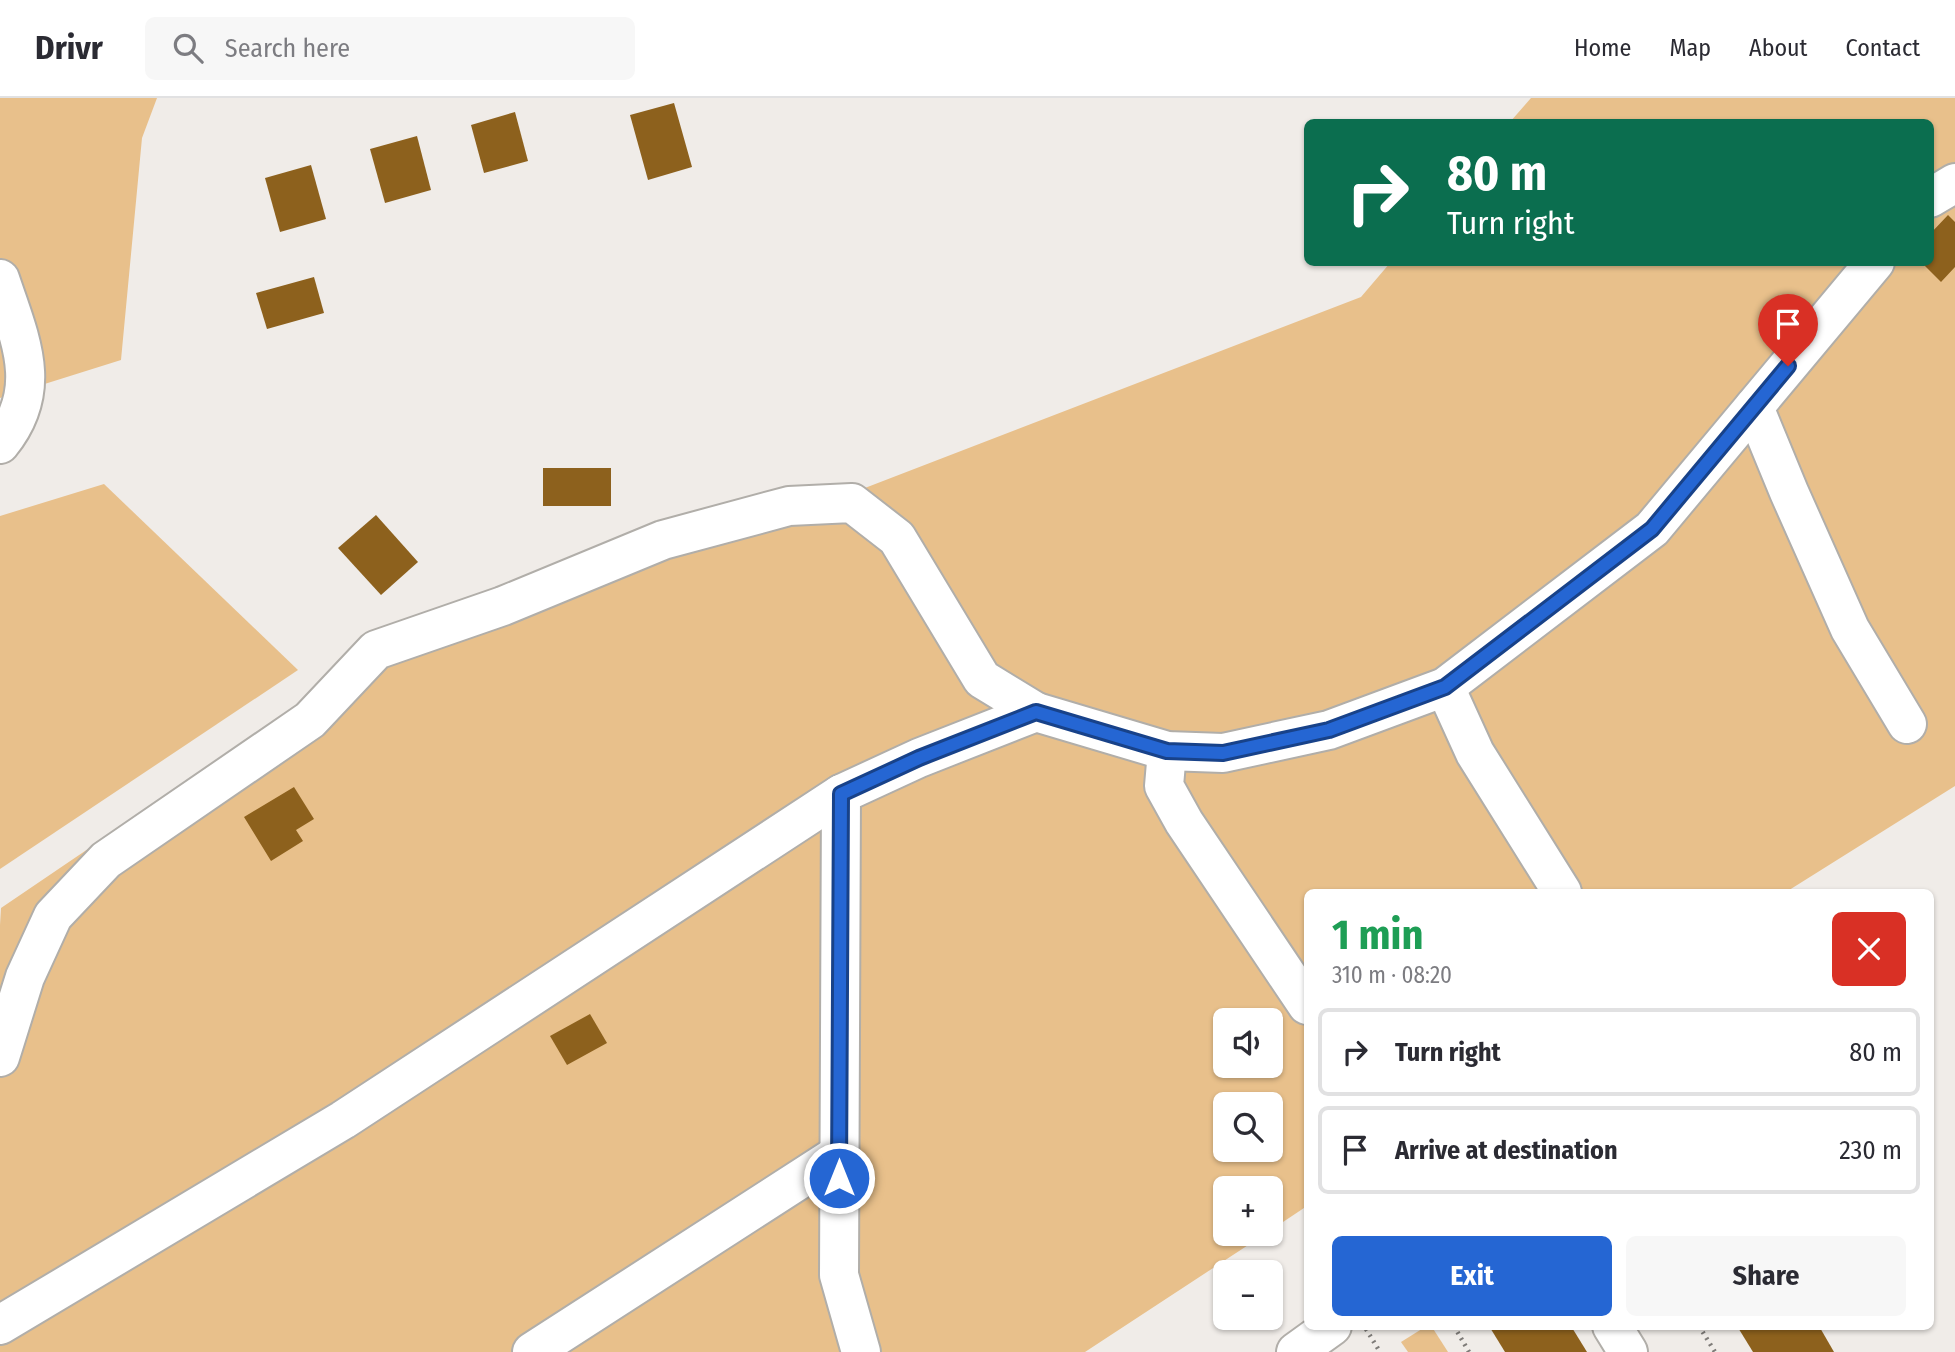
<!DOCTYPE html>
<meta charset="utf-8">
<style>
:root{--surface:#fff;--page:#f7f7f7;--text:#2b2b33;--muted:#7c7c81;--line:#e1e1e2;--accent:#2566d3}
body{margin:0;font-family:"Fira Sans Condensed",sans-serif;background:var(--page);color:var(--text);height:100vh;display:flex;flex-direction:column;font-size:26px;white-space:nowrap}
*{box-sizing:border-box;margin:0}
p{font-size:23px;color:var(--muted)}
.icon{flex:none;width:38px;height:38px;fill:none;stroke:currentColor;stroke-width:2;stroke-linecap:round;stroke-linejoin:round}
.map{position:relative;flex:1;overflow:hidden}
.side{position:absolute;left:1304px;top:791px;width:630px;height:441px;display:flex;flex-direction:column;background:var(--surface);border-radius:10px;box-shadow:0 2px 5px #0004}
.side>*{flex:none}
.hud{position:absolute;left:1304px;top:21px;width:630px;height:147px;border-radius:10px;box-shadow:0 2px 5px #0004;background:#0b6e4f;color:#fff;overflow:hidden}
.fabs{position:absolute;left:1213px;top:910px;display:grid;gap:14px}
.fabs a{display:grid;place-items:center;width:70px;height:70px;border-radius:10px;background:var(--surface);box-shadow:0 2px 5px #0004;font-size:35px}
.pin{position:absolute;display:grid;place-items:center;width:60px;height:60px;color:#fff;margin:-72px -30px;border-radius:50% 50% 50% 0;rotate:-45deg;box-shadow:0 0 7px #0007}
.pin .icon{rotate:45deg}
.me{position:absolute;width:77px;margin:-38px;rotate:0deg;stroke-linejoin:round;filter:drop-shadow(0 0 5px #0008)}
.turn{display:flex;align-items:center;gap:24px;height:147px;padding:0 28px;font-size:32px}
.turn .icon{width:91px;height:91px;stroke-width:2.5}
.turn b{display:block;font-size:49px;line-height:60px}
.round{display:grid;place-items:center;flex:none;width:74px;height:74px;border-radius:10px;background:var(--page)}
.headline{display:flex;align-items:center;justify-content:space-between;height:119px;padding:0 28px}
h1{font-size:42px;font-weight:700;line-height:52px;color:#1e9e55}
.primary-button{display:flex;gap:14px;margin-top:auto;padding:14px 28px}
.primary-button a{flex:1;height:80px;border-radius:10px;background:var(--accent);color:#fff;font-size:28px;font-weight:700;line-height:80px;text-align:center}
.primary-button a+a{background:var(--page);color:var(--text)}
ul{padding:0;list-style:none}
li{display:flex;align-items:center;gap:21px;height:88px;margin:0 14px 10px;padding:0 14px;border:4px solid var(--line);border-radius:10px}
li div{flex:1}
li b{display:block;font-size:26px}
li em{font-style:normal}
header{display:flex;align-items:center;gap:42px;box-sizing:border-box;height:98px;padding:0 35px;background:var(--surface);border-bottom:2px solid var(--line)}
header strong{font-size:33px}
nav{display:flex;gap:38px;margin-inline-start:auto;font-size:24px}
.search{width:490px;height:63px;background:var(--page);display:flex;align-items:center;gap:18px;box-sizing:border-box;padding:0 24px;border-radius:10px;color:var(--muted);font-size:26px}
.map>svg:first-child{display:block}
.green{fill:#e8c08b;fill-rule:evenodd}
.building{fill:#8d611d}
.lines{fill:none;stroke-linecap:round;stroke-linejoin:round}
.minor-casing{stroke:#b1aea9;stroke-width:42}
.path{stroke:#7e7b78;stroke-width:4.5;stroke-dasharray:2 5;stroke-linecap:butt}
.minor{stroke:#fff;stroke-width:38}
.route-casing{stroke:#184289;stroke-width:18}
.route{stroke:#2566d3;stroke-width:12}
</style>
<header>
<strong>Drivr</strong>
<div class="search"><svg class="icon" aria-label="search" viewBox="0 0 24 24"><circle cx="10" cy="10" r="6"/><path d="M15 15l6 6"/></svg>Search here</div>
<nav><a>Home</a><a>Map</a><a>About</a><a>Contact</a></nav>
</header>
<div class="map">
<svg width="1955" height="1254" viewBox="0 0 1955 1254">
<rect width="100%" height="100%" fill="#f0ece8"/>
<!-- green -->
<g class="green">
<polygon points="0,0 157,0 142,40 121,262 0,300"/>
<path d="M1531 0H1955V688L1786 794H1307V1108L1271 1132 1270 1090H1225V1136H1265L1085 1254H0V827L1 810 334 584 651 455 800 415 1361 199 1390 165 1930 164V24H1510ZM1225 922H1270V968H1225ZM1225 1006H1270V1052H1225Z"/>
<polygon points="104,386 298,572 0,771 0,418"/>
<polygon points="1425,1229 1432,1229 1448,1254 1408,1254 1401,1244"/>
</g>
<!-- building -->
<g class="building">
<polygon points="674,5 692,69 648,82 630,17"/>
<polygon points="515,14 528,63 484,75 471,27"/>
<polygon points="417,38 431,92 385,105 370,51"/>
<polygon points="311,67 326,121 280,134 265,80"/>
<polygon points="1948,117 1955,124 1955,169 1941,184 1921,164 1930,164 1930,136"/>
<polygon points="314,179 324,215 267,231 256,195"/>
<rect x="543" y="370" width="68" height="38"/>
<polygon points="376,417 418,464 381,497 338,450"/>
<polygon points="294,689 314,721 296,732 303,743 271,763 244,719"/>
<polygon points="590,916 607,945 567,967 550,938"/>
<polygon points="1489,1228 1571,1228 1587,1254 1505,1254"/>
<polygon points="1737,1228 1819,1228 1834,1254 1753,1254"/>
</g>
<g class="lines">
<defs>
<g id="minor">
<polyline points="1930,100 1955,85"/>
<path d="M0 181C20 241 45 291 0 346"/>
<polyline points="1754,309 1789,394 1850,531 1907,626"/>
<polyline points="1445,589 1475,655 1562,794"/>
<polyline points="1167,653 1164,688 1184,724 1307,907"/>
<polyline points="0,959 25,879 53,818 106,762 310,622 376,552 503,508 663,442 789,408 852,405 897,440 982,581 1036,614"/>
<polyline points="0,1227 343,1022 841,696"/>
<polyline points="1612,1228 1628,1254"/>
<polyline points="532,1254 839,1056"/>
<polyline points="861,1254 839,1177 841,696 919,660 1036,614 1167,653 1223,655 1329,632 1445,589 1652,431 1875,164"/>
<polyline points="1296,1254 1332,1228"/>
</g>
</defs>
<!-- minor casing -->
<use href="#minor" class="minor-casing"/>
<!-- path -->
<g class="path">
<polyline points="1454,1228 1469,1254"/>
<polyline points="1699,1228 1715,1254"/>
<polyline points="1366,1231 1380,1254"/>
</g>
<!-- minor -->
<use href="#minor" class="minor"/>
</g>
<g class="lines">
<defs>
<polyline id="route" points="839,1080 841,696 919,660 1036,614 1167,653 1223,655 1329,632 1445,589 1652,431 1788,268"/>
</defs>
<!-- route casing -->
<use href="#route" class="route-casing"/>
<!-- route -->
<use href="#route" class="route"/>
</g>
</svg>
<div class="fabs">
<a><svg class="icon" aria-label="sound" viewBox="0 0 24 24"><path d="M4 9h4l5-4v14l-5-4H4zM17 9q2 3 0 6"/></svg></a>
<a><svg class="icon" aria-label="search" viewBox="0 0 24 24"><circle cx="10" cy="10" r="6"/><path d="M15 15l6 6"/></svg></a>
<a>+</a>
<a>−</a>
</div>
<div class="pin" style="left:1788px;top:268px;background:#d93025"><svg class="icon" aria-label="arrive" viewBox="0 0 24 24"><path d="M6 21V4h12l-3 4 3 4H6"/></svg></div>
<svg class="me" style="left:839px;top:1080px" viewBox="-20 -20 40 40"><circle r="17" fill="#2566d3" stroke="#fff" stroke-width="3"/><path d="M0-11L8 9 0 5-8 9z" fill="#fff"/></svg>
<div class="hud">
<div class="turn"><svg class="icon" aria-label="right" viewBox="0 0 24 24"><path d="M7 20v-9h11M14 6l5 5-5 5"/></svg><div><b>80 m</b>Turn right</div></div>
</div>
<section class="side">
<div class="headline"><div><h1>1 min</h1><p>310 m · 08:20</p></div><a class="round" style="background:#d93025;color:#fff"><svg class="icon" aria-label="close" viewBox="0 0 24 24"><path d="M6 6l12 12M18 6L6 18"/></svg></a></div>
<ul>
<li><svg class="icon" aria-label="right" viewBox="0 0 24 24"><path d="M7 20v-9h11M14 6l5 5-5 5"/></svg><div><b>Turn right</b></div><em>80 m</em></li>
<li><svg class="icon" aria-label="arrive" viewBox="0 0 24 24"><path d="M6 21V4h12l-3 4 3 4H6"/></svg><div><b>Arrive at destination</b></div><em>230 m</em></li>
</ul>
<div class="primary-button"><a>Exit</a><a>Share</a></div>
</section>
</div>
